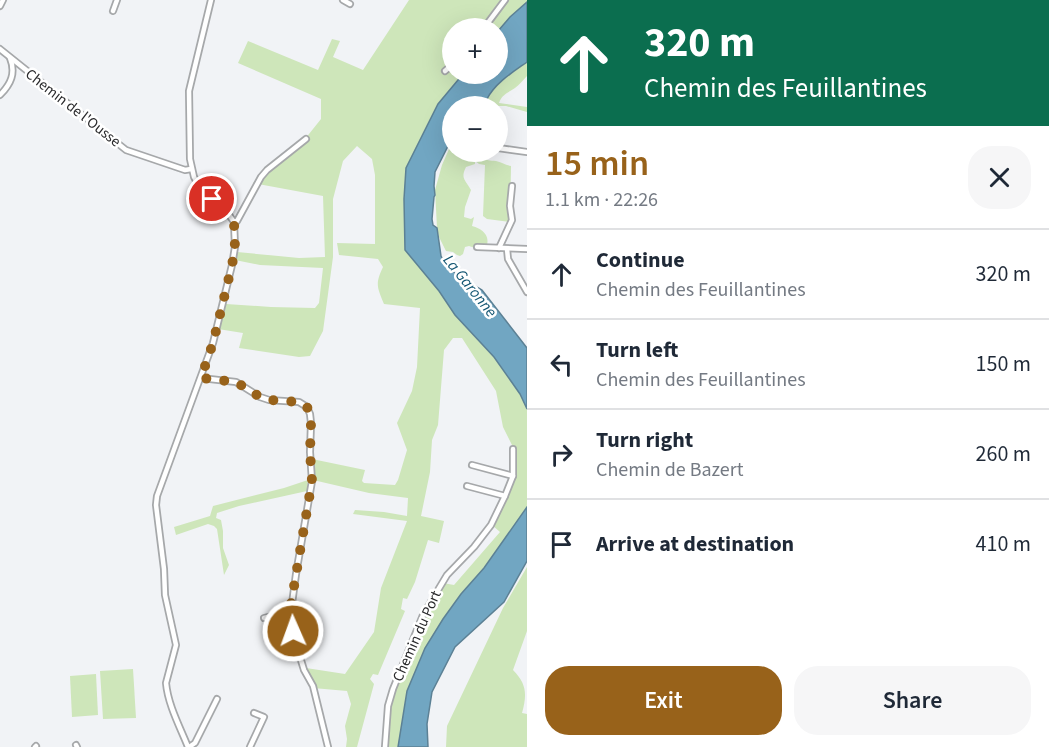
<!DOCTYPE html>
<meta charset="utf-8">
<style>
:root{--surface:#fff;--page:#f6f6f7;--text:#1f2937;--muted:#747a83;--line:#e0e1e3;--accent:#98621a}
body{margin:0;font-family:"Source Sans 3",sans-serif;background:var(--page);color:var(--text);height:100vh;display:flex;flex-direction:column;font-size:22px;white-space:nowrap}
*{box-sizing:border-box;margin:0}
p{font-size:20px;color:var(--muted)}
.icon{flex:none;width:33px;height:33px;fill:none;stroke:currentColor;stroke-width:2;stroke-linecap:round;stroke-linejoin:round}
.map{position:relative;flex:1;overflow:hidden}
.panel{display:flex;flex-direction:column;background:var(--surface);width:522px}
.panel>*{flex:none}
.banner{background:#0b6e4f;color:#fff;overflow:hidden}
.fabs{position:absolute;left:442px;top:18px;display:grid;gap:12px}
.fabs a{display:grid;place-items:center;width:66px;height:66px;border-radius:50%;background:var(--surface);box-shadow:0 6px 24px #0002;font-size:30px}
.pin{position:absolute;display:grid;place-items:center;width:51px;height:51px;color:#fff;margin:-26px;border:3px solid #fff;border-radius:50%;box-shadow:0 2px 6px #0007}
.me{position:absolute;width:66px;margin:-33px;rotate:358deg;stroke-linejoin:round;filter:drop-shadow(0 0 4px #0008)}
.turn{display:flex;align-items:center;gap:21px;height:126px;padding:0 18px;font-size:27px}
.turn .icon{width:78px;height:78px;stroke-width:2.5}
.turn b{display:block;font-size:42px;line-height:51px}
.round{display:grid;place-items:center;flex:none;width:63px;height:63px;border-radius:24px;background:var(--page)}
.overview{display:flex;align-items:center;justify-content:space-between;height:102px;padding:0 18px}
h1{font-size:36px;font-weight:600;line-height:45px;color:var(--accent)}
.primary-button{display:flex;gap:12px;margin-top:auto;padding:12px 18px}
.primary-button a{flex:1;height:69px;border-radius:24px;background:var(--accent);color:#fff;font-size:24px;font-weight:600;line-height:69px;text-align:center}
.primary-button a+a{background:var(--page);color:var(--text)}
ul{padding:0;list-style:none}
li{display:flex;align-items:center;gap:18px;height:90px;padding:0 18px;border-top:2px solid var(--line)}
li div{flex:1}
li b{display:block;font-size:22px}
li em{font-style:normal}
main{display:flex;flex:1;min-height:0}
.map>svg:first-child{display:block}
.green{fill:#cee6ba}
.water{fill:#71a6c2;stroke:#5c8195;stroke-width:1.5}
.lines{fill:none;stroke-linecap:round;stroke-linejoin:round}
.minor-casing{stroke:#a6a8aa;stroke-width:8}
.minor{stroke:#fff;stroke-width:4.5}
.route{stroke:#98621a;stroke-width:10;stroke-dasharray:0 18}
.labels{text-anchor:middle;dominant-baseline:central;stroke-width:5;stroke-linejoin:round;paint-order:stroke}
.street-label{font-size:15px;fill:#2a2a2c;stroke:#fff}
.water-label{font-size:16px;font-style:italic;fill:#125572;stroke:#fff}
</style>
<main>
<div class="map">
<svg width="527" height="747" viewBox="0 0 527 747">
<rect width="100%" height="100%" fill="#f1f3f6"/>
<!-- green -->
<g class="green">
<path d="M409 0H527V2L510 17 498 31V28H453V74H463L438 104 406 168 404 233 439 291 455 315 494 357 520 394 527 409V507L484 568 461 594 443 619 425 648 407 691 398 747H382L385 710 392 686 420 618 443 583 454 585 500 532 492 525 511 489 515 472 514 449 503 427 496 391 462 338H453L444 350 438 425 432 440 430 472 421 516 444 521 439 543 428 540 415 582 407 599 403 598 401 609 405 611 378 675 373 674 370 679 374 684 357 747H346L347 739 345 726 351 704 347 691 313 688 306 668 345 674 374 632 381 588 407 521 353 514 355 510 384 512 407 516 408 498 369 493 313 480 312 459 365 470 362 481 364 483 395 485 398 480 407 450 397 423 412 391 417 367 420 308 384 304C377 287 375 284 383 267L378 259 339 255 337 243 375 244V175L372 159 357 146 343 161 333 199V257L323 331 310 356 299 357 239 348 243 333 218 329 226 304 271 307 315 308 319 303 323 268 260 265 235 260 237 252 299 258 325 257 323 196 253 183 305 139 321 119V99L238 63 248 41 318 70 332 39 340 41 333 57 363 70Z"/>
<path d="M527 62V76C523 80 519 85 515 88 508 93 502 94 499 103L527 107V112L506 106H481C493 87 509 74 527 62Z"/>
<path d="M453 140V152H475L472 156V161L475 162V164L466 167C460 179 466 180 471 190L465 207 464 217 471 219 474 217 472 226C481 228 490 235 487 245L475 248 469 246 465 247 463 254 460 256 457 255 453 252 446 251 439 237 437 228 435 190 442 165Z"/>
<path d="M475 158 479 159 485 158C489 162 491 160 496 161 501 162 505 165 511 166L510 222 487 219 483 216 485 165 479 164 474 160Z"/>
<polygon points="308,480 307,491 239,506 217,513 216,518 221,520 223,531 223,548 229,565 224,575 217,529 214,526 208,524 176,535 174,527 210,516 213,506 284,488"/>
<path d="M527 567V631L513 670C527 684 527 695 522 713L527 714V747H446L447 726 503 608Z"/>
<polygon points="133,669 136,718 103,719 100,671"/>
<polygon points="96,674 98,715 72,717 70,676"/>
</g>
<!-- water -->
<g class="water">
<path d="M527 2V62C513 72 495 83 487 99L483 100 475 106H453V136L435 172 434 186 435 195 434 197 432 219 433 225 437 228 441 256 445 264 457 275 482 290 527 348V409L520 394 494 357 455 315 439 291 405 250 404 199 406 168 438 104 463 74H498V31L510 17Z"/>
<polygon points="527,507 527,561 504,602 455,647 432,692 427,724 428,747 398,747 407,691 425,648 443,619 461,594 484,568"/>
</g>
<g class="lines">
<defs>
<g id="minor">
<polyline points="343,0 350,4"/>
<polyline points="0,6 3,0"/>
<polyline points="113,11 117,0"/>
<polyline points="484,28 505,0"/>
<polyline points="0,49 126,150 185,170 191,169"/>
<polyline points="445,71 453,64"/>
<path d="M0 95C11 84 16 73 10 58"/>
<polyline points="498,148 527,152"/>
<polyline points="234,222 237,221 261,177 267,170 306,139"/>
<polyline points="477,247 527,249"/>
<polyline points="499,248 512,220 510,206 512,186"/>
<polyline points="507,249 508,259 527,292"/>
<polyline points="201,378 236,382 260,397 269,400 299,402 307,407 310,414 311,423 310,452 312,481 296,574 291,611 293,631 296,644 304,670 313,686 328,747"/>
<polyline points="472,465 513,476"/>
<polyline points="467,486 505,496"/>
<polyline points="264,618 291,611"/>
<polyline points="76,745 77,747"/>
<polyline points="35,747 36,746"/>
<path d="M188 747C180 727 168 705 166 683L176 645 165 595 164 569 156 505 157 496 213 343 232 265 235 247 234 222 227 212 207 194 199 186 194 177 190 159 189 91 211 0"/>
<polyline points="189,747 195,743 217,699"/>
<polyline points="250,747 264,717 254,713"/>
<polyline points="385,747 388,706 393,689 423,615 447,575 474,547 491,525 505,496 513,476 513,449"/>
</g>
</defs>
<!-- minor casing -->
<use href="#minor" class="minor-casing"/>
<!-- minor -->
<use href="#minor" class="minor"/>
</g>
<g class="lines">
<!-- route -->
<polyline class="route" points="212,199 227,212 234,222 235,248 232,265 213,343 201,378 236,382 260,397 269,400 299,402 307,407 310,414 311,423 310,452 312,481 291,604 293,631"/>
</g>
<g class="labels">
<!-- street labels -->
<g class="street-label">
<text transform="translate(73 108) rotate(38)">Chemin de l'Ousse</text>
<text transform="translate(417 636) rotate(-66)">Chemin du Port</text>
</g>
<!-- water labels -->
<g class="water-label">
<text transform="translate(470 286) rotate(51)">La Garonne</text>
</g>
</g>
</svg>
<div class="fabs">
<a>+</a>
<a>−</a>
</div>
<div class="pin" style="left:212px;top:199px;background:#d93025"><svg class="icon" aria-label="arrive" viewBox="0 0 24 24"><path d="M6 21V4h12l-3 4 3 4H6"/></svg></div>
<svg class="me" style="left:293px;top:631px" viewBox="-20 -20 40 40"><circle r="17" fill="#98621a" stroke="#fff" stroke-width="3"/><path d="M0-11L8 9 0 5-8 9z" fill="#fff"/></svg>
</div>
<section class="panel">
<div class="banner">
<div class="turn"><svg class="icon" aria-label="ahead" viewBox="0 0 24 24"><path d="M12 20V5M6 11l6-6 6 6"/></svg><div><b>320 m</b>Chemin des Feuillantines</div></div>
</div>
<div class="overview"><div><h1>15 min</h1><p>1.1 km · 22:26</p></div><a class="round"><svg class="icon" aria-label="close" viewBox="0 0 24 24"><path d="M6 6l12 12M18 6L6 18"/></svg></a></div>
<ul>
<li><svg class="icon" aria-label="ahead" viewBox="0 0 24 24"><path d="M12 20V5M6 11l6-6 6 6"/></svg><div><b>Continue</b><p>Chemin des Feuillantines</p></div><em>320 m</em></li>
<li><svg class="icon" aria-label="left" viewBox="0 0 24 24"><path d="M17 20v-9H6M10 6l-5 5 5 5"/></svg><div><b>Turn left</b><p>Chemin des Feuillantines</p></div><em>150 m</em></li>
<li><svg class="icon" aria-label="right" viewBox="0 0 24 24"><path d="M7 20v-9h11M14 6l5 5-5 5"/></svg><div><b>Turn right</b><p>Chemin de Bazert</p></div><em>260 m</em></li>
<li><svg class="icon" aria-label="arrive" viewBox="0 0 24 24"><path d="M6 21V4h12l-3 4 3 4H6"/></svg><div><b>Arrive at destination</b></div><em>410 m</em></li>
</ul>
<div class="primary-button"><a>Exit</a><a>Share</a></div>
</section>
</main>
